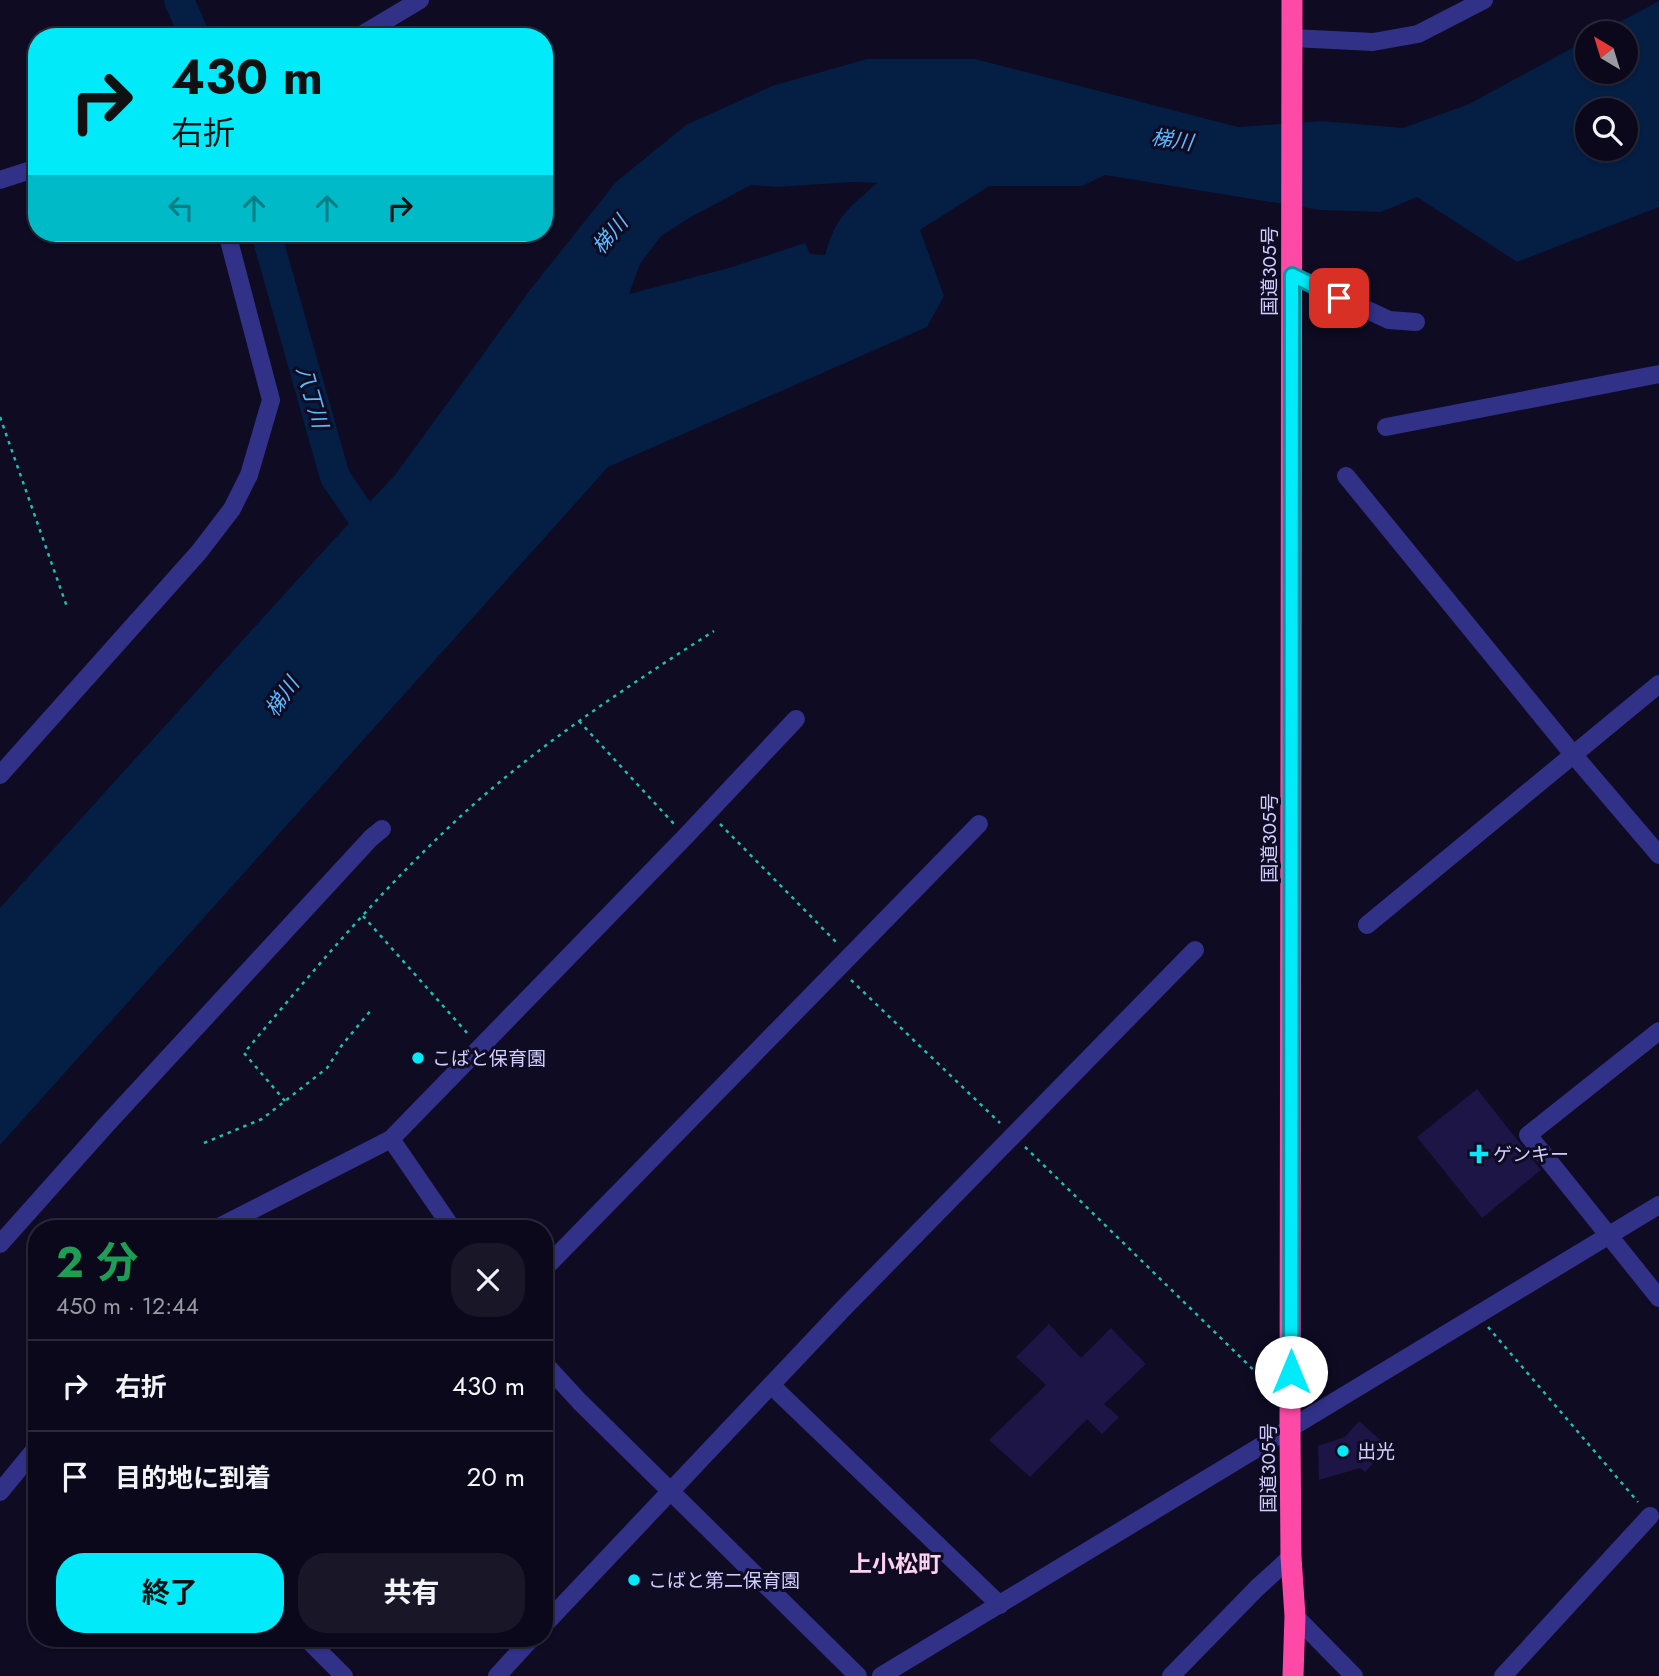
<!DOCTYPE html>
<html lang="ja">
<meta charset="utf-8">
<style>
:root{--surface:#0a081a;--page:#181627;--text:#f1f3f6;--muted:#999aa2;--line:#2a2939;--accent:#00eaf9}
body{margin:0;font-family:Jost,"Noto Sans JP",sans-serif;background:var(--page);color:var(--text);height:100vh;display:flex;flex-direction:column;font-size:26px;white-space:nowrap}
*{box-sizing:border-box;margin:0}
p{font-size:23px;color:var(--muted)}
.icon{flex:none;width:38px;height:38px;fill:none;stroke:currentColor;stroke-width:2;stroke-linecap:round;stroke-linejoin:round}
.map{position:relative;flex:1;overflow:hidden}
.panel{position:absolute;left:28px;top:1220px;width:525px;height:427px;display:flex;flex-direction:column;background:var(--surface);border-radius:28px;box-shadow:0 2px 5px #0004,0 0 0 2px var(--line)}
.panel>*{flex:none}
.top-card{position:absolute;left:28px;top:28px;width:525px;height:214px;border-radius:28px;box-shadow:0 2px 5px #0004,0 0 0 2px var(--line);background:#00eaf9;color:#111;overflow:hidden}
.needle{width:46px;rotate:322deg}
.fabs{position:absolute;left:1575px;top:21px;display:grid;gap:14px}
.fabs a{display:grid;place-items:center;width:63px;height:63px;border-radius:50%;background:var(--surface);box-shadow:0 2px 5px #0004,0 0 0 2px var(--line);font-size:35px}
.pin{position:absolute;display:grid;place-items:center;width:60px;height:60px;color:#fff;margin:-30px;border-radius:14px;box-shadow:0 4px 10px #0006}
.me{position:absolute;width:77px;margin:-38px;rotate:0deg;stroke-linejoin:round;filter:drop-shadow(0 0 5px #0008)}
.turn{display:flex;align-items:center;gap:24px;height:147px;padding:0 28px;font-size:32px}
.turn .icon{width:91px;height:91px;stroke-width:2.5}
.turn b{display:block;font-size:49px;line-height:60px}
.lanes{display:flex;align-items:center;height:66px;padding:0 28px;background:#0003;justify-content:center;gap:35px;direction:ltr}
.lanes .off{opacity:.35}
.round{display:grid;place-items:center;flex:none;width:74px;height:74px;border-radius:28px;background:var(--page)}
.head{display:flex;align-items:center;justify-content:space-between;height:119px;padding:0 28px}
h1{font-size:42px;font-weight:700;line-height:52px;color:#1e9e55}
.primary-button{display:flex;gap:14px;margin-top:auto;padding:14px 28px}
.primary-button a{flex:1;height:80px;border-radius:28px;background:var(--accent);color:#111;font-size:28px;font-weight:700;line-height:80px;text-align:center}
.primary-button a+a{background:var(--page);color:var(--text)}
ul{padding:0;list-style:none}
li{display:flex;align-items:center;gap:21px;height:91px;padding:0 28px;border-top:2px solid var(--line)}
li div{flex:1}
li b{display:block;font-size:26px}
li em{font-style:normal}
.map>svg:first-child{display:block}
.water{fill:#041e44;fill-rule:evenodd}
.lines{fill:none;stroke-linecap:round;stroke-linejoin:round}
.river{stroke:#041e44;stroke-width:30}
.building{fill:#1d1546}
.path{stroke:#20c0b0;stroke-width:2.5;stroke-dasharray:3.5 5;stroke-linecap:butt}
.minor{stroke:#313188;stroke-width:18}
.highway{stroke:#ff49a7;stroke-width:21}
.route-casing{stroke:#0098a2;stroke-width:18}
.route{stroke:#00eaf9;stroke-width:12}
.poi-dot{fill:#00eaf9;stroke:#0e0b23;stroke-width:2.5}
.labels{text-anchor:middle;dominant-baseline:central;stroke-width:6;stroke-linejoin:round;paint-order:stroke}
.street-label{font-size:19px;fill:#d1ceff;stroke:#0e0b23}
.poi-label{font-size:19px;fill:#d1ceff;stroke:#0e0b23;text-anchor:start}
.water-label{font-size:21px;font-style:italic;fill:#5cbaff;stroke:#0e0b23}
.quarter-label{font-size:23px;font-weight:bold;fill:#ffd0f0;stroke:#0e0b23}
</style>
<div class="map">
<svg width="1659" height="1676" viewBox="0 0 1659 1676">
<rect width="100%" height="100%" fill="#0e0b23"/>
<!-- water -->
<path class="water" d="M1659 1V207L1517 262 1417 197 1381 212 1320 210 1105 175 1082 186H989L920 230 944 296 927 327 608 467 0 1145V908L328 546 395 475 530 290 616 182 686 125 772 86 867 59H975L1238 127 1322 121 1403 128 1469 104 1587 40V72H1626V33H1599ZM1587 110H1626V149H1587ZM853 182 877 183C849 208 835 217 825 255L810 254 805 243 729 268 629 294 640 264 661 236 689 218 751 185 777 187Z"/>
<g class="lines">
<!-- river -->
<g class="river">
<polyline points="179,0 195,37"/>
<polyline points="266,233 335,477 382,546"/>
</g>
</g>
<!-- building -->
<g class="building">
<polygon points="1477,1089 1541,1170 1482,1218 1417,1137"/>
<polygon points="1049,1324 1081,1358 1111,1328 1146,1364 1104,1404 1119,1417 1102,1434 1087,1419 1030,1477 989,1440 1046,1385 1016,1357"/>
<polygon points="1359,1421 1388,1447 1365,1472 1360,1468 1319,1480 1318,1446 1345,1437"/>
</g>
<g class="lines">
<!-- path -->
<g class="path">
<polyline points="0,417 67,607"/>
<polyline points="579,721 674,824"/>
<polyline points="720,824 838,944"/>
<polyline points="363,916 468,1034"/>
<polyline points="851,980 1000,1123"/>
<path d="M285 1101 244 1053C308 977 373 899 446 830 526 753 620 691 714 631"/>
<polyline points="204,1143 262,1119 285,1101 327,1068 342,1045 372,1009"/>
<polyline points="1025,1147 1271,1387"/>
<polyline points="1488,1327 1638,1502"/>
</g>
<!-- minor -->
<g class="minor">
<polyline points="358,37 420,0"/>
<polyline points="1292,38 1373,42 1418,34 1484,0"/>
<polyline points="0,180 37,168"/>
<polyline points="1292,275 1389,320 1416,322"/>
<polyline points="1386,427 1659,374"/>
<polyline points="1346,476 1572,753 1659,855"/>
<polyline points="0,775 199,552 232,509 249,475 271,400 227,233"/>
<polyline points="1367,925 1659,684"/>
<polyline points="1659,1031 1528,1135 1659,1298"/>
<polyline points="391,1139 452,1228"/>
<polyline points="217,1228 391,1139 685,837 796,719"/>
<polyline points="0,1244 107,1124 371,838 382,829"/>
<polyline points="544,1269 979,824"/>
<polyline points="544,1363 580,1402 858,1676"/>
<polyline points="771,1385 1000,1605"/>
<polyline points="0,1492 37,1447"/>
<polyline points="1295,1616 1354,1676"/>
<polyline points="544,1625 841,1311 1195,950"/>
<polyline points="306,1638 344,1676"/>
<polyline points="497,1676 532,1638"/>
<polyline points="881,1676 1659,1205"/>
<polyline points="1171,1676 1257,1588 1291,1557"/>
<polyline points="1503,1676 1650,1516"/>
</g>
<!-- highway -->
<polyline class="highway" points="1292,0 1290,1429 1291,1557 1295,1616 1293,1676"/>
</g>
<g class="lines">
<defs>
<polyline id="route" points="1291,1372 1292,275 1339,298"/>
</defs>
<!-- route casing -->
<use href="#route" class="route-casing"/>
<!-- route -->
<use href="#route" class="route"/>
</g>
<!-- markers -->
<g class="poi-dot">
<circle cx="418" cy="1058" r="7"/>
<path d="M1475.5 1143.5h7v7h7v7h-7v7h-7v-7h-7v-7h7z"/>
<circle cx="1343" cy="1451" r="7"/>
<circle cx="634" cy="1580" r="7"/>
</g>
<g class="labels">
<!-- street labels -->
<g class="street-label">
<text transform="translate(1269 271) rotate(-90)">国道305号</text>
<text transform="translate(1269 838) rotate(-90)">国道305号</text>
<text transform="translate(1268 1468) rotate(-90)">国道305号</text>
</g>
<!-- poi labels -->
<g class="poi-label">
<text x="432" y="1058">こばと保育園</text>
<text x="1493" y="1154">ゲンキー</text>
<text x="1357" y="1451">出光</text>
<text x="648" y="1580">こばと第二保育園</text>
</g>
<!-- water labels -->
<g class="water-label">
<text transform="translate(1172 140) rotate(8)">梯川</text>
<text transform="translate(610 235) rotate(-50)">梯川</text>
<text transform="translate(312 397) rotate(74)">八丁川</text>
<text transform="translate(282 697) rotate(-55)">梯川</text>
</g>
<!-- quarter labels -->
<g class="quarter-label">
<text x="895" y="1564">上小松町</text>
</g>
</g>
</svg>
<div class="fabs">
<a><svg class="needle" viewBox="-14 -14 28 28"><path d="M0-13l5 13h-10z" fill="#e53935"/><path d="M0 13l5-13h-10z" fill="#999aa2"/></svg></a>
<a><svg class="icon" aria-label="search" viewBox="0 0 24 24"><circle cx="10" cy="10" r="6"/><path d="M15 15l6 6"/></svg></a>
</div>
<div class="pin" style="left:1339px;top:298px;background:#d93025"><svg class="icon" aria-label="arrive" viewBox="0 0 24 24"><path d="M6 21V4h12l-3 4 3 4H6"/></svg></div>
<svg class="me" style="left:1291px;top:1372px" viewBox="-20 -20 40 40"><circle r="19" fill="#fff"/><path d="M0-13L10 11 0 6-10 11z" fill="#00eaf9"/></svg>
<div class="top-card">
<div class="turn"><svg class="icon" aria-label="right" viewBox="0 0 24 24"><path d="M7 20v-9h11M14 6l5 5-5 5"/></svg><div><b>430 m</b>右折</div></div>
<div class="lanes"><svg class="icon off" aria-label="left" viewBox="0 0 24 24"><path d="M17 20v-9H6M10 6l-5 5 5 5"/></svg><svg class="icon off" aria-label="ahead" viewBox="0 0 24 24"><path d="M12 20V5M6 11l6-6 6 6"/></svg><svg class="icon off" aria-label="ahead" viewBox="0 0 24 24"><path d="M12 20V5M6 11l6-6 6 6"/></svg><svg class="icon" aria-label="right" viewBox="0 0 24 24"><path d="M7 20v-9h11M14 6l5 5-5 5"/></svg></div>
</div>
<section class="panel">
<div class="head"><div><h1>2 分</h1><p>450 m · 12:44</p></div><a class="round"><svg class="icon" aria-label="close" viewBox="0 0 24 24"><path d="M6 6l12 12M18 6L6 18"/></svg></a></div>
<ul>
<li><svg class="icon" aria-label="right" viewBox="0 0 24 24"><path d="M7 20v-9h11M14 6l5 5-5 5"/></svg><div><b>右折</b></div><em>430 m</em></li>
<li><svg class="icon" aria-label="arrive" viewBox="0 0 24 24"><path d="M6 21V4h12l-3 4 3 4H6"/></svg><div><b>目的地に到着</b></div><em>20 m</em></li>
</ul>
<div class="primary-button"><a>終了</a><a>共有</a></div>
</section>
</div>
